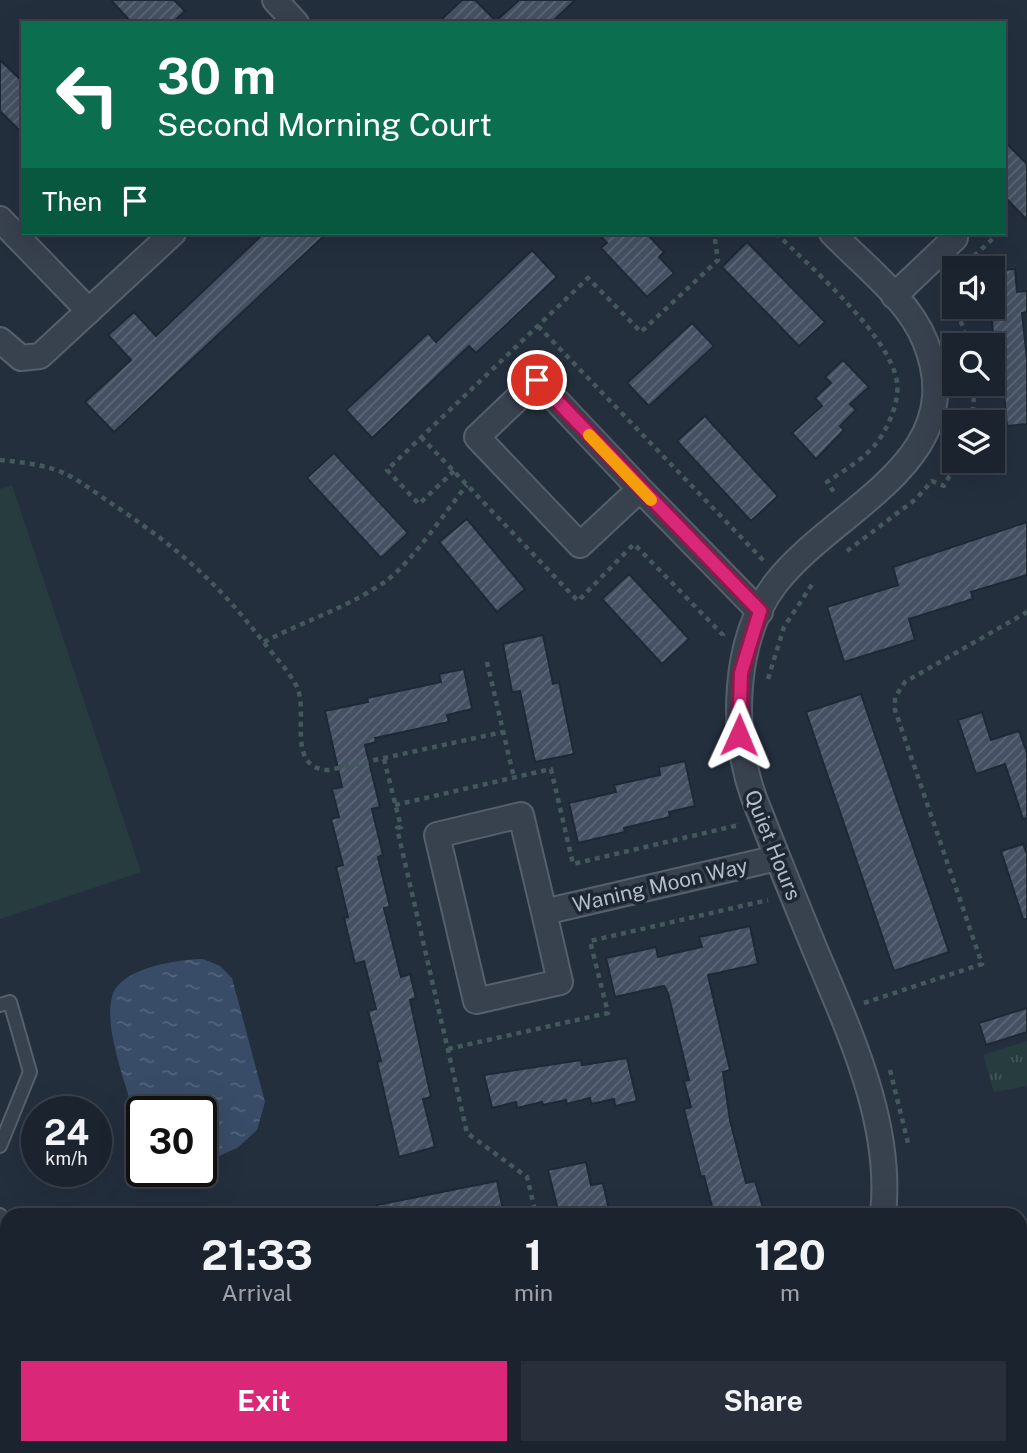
<!DOCTYPE html>
<style>
:root{--surface:#1b232e;--page:#282f3a;--text:#f1f3f6;--muted:#a0a4aa;--line:#39404a;--accent:#db2777}
body{margin:0;font-family:"Public Sans",sans-serif;background:var(--page);color:var(--text);height:100vh;display:flex;flex-direction:column;font-size:26px;white-space:nowrap}
*{box-sizing:border-box;margin:0}
p{font-size:23px;color:var(--muted)}
.icon{flex:none;width:38px;height:38px;fill:none;stroke:currentColor;stroke-width:2;stroke-linecap:round;stroke-linejoin:round}
.map{position:relative;flex:1;overflow:hidden}
.side{position:absolute;left:0px;top:1208px;width:1027px;height:247px;display:flex;flex-direction:column;background:var(--surface);border-radius:21px 21px 0 0;box-shadow:0 7px 28px #0002,0 0 0 2px var(--line)}
.side>*{flex:none}
.hud{position:absolute;left:21px;top:21px;width:985px;height:214px;border-radius:0px;box-shadow:0 7px 28px #0002,0 0 0 2px var(--line);background:#0b6e4f;color:#fff;overflow:hidden}
.fabs{position:absolute;left:942px;top:256px;display:grid;gap:14px}
.fabs a{display:grid;place-items:center;width:63px;height:63px;border-radius:0px;background:var(--surface);box-shadow:0 7px 28px #0002,0 0 0 2px var(--line);font-size:35px}
.speed{position:absolute;left:21px;top:1096px;display:flex;gap:14px;font-size:35px;font-weight:700;text-align:center}
.speed>*{display:grid;place-content:center;width:91px;height:91px;border-radius:50%;background:var(--surface);box-shadow:0 7px 28px #0002,0 0 0 2px var(--line);line-height:1}
.speed small{font-size:18px;font-weight:400}
.speed .limit{border:4px solid #111;border-radius:10px;background:#fff;color:#111}
.pin{position:absolute;display:grid;place-items:center;width:60px;height:60px;color:#fff;margin:-30px;border:4px solid #fff;border-radius:50%;box-shadow:0 2px 7px #0007}
.me{position:absolute;width:77px;margin:-38px;rotate:1deg;stroke-linejoin:round;filter:drop-shadow(0 0 5px #0008)}
.turn{display:flex;align-items:center;gap:24px;height:147px;padding:0 21px;font-size:32px}
.turn .icon{width:91px;height:91px;stroke-width:2.5}
.turn b{display:block;font-size:49px;line-height:60px}
.then{display:flex;align-items:center;height:66px;padding:0 21px;background:#0003;gap:14px;font-size:26px}
.eta{display:flex;justify-content:space-evenly;align-items:center;height:119px;text-align:center}
.eta b{font-size:42px;font-weight:700;line-height:49px}
.primary-button{display:flex;gap:14px;margin-top:auto;padding:14px 21px}
.primary-button a{flex:1;height:80px;border-radius:0px;background:var(--accent);color:#fff;font-size:28px;font-weight:700;line-height:80px;text-align:center}
.primary-button a+a{background:var(--page);color:var(--text)}
.map>svg:first-child{display:block}
.grass{fill:#263c3f}
.park{fill:url(#park-tufts)}
.water{fill:url(#water-ripples)}
.building{fill:url(#building-hatch);stroke:#1f2835;stroke-width:2}
.lines{fill:none;stroke-linecap:round;stroke-linejoin:round}
.lane-casing{stroke:#565f6c;stroke-width:16}
.street-casing{stroke:#565f6c;stroke-width:28}
.path{stroke:#44595c;stroke-width:4.5;stroke-dasharray:5 5;stroke-linecap:butt}
.lane{stroke:#38414e;stroke-width:12}
.street{stroke:#38414e;stroke-width:24}
.route-casing{stroke:#8e194d;stroke-width:18}
.route{stroke:#db2777;stroke-width:12}
.slow{stroke:#f59e0b;stroke-width:12}
.labels{text-anchor:middle;dominant-baseline:central;stroke-width:7;stroke-linejoin:round;paint-order:stroke}
.street-label{font-size:21px;fill:#b4bcc9;stroke:#1d2633}
</style>
<div class="map">
<svg width="1027" height="1453" viewBox="0 0 1027 1453">
<defs>
<pattern id="park-tufts" width="24" height="20" patternUnits="userSpaceOnUse" patternTransform="scale(1.75)"><rect width="24" height="20" fill="#263c3f"/><path d="M3 7l-1-3M5 7V3M7 7l1-3M15 17l-1-3M17 17v-4M19 17l1-3" fill="none" stroke="#435659"/></pattern>
<pattern id="water-ripples" width="26" height="14" patternUnits="userSpaceOnUse" patternTransform="scale(1.75)"><rect width="26" height="14" fill="#394c67"/><path d="M2 4q2-2 4 0t4 0M15 11q2-2 4 0t4 0" fill="none" stroke="#53647b"/></pattern>
<pattern id="building-hatch" width="6" height="6" patternUnits="userSpaceOnUse" patternTransform="scale(1.75)"><rect width="6" height="6" fill="#455162"/><path d="M-1 1l2-2M0 6l6-6M5 7l2-2" fill="none" stroke="#5d6877"/></pattern>
</defs>
<rect width="100%" height="100%" fill="#242f3e"/>
<!-- grass -->
<polygon class="grass" points="12,485 141,872 0,919 0,489"/>
<!-- park -->
<polygon class="park" points="1027,1041 1027,1086 994,1092 983,1055"/>
<!-- water -->
<path class="water" d="M203 959 220 966 232 978 265 1102 257 1130 237 1148 201 1164V1111H142V1126L134 1113C125 1082 104 1028 112 997 119 968 179 959 203 959Z"/>
<!-- building -->
<g class="building">
<polygon points="111,0 174,0 185,11 172,23 132,23"/>
<polygon points="462,0 475,0 496,21 519,0 575,0 551,23 438,23"/>
<polygon points="0,60 23,82 23,134 0,111"/>
<polygon points="1004,141 1027,164 1027,220 1004,196"/>
<polygon points="264,233 327,233 114,432 85,402 131,360 108,335 134,312 156,336"/>
<polygon points="598,233 646,233 664,252 659,257 674,273 647,297 601,248 607,243"/>
<polygon points="747,242 825,322 799,346 722,267"/>
<polygon points="532,250 557,277 476,353 469,346 372,438 346,410 428,333 436,342"/>
<polygon points="1015,269 1017,292 1027,291 1027,312 1022,313 1027,359 1027,424 1007,426 1001,360 996,361 992,322 992,271"/>
<polygon points="692,323 714,346 649,406 627,383"/>
<polygon points="843,360 869,387 850,404 856,410 840,426 844,430 816,459 792,433 822,406 815,398 831,383 825,377"/>
<polygon points="705,416 778,496 751,521 677,441"/>
<polygon points="334,453 408,533 381,558 307,478"/>
<polygon points="467,519 525,589 497,612 439,542"/>
<polygon points="1027,522 1027,575 971,592 973,599 909,619 915,640 844,662 827,607 898,585 893,567"/>
<polygon points="629,574 689,639 662,664 602,599"/>
<polygon points="543,635 553,684 559,682 574,754 535,762 520,691 512,692 503,644"/>
<polygon points="464,669 472,709 447,715 449,722 375,738 376,742 365,745 380,807 372,809 383,855 378,857 390,907 384,908 401,977 410,974 416,998 410,1000 431,1097 423,1099 435,1147 399,1157 377,1062 381,1061 368,1011 376,1009 364,961 355,964 344,918 348,917 336,867 343,865 331,819 339,817 332,789 342,787 325,711 368,702 367,698 441,682 439,674"/>
<polygon points="861,694 949,952 894,971 806,712"/>
<polygon points="982,712 991,740 1019,731 1027,753 1027,818 1023,819 1005,764 976,774 958,720"/>
<polygon points="685,761 695,806 669,812 670,817 624,828 625,832 578,843 569,803 616,792 614,785 660,775 659,767"/>
<polygon points="1023,844 1027,854 1027,919 1023,919 1001,851"/>
<polygon points="750,926 758,964 708,975 730,1070 723,1072 730,1120 746,1183 755,1181 765,1214 714,1214 704,1176 701,1177 684,1109 691,1107 684,1081 689,1080 668,993 664,986 615,997 606,958 656,947 658,957 679,952 702,947 699,937"/>
<polygon points="1027,1008 1027,1032 986,1045 979,1023"/>
<polygon points="627,1058 637,1101 615,1106 614,1099 591,1104 590,1098 567,1104 566,1100 543,1105 542,1102 517,1108 516,1102 492,1108 484,1075 581,1060 582,1065"/>
<polygon points="586,1162 591,1185 603,1183 610,1214 559,1214 548,1170"/>
<polygon points="497,1181 504,1214 378,1214 377,1205"/>
</g>
<g class="lines">
<defs>
<g id="lane">
<polyline points="0,1005 10,1002 30,1072 0,1146"/>
<polyline points="0,1215 7,1240"/>
<polyline points="0,1293 7,1290"/>
<polyline points="0,1332 7,1336"/>
</g>
<g id="street">
<polyline points="275,0 296,23"/>
<polyline points="0,219 89,311"/>
<path d="M832 233C863 265 908 299 925 341 974 461 836 506 776 583 732 640 731 734 754 798 774 849 795 901 816 952 850 1033 893 1125 883 1214"/>
<polyline points="894,296 955,238 950,233"/>
<polyline points="0,340 21,358 40,356 173,233"/>
<polyline points="640,489 537,380 477,437 580,545 640,489 760,612"/>
<polyline points="544,912 560,982 476,1001 437,835 521,815 544,912 777,858"/>
<polyline points="558,1453 571,1447"/>
</g>
</defs>
<!-- lane casing -->
<use href="#lane" class="lane-casing"/>
<!-- street casing -->
<use href="#street" class="street-casing"/>
<!-- path -->
<g class="path">
<path d="M776 233C810 267 890 335 897 382 900 402 887 431 874 446 861 461 843 471 827 482L836 495"/>
<polyline points="974,256 999,233"/>
<polyline points="942,286 959,315 968,345"/>
<polyline points="538,326 764,561"/>
<polyline points="972,422 975,383"/>
<polyline points="421,437 578,601 634,544 723,635 722,639"/>
<path d="M0 460C21 462 49 465 68 475 85 484 101 497 117 507 181 551 217 582 265 644 276 658 289 671 297 687 309 713 285 769 329 770L503 732"/>
<polyline points="454,471 419,504 387,470 588,278 641,332 718,260 714,233"/>
<polyline points="847,551 916,499 932,481 944,486 958,460"/>
<path d="M264 642C304 621 349 607 386 581 414 560 444 513 467 485"/>
<polyline points="487,662 514,778"/>
<polyline points="768,679 784,627 813,583"/>
<polyline points="384,759 401,827 397,828 467,1133 527,1177 536,1214"/>
<polyline points="395,805 551,769 573,864 739,825 738,823"/>
<polyline points="864,1003 982,964 895,710 895,697 905,682 1027,612"/>
<polyline points="448,1049 608,1013 590,941 768,900"/>
<polyline points="890,1070 908,1143"/>
<polyline points="1027,1280 1024,1288 1027,1302"/>
<polyline points="1020,1348 1027,1329"/>
<polyline points="463,1447 464,1453"/>
<polyline points="625,1453 648,1447"/>
<polyline points="985,1453 987,1447"/>
</g>
<!-- lane -->
<use href="#lane" class="lane"/>
<!-- street -->
<use href="#street" class="street"/>
</g>
<g class="lines">
<defs>
<polyline id="route" points="537,380 760,611 741,673 739,735"/>
</defs>
<!-- route casing -->
<use href="#route" class="route-casing"/>
<!-- route -->
<use href="#route" class="route"/>
<!-- slow -->
<polyline class="slow" points="589,435 651,500"/>
</g>
<g class="labels">
<!-- street labels -->
<g class="street-label">
<text transform="translate(773 845) rotate(68)">Quiet Hours</text>
<text transform="translate(660 885) rotate(-13)">Waning Moon Way</text>
</g>
</g>
</svg>
<div class="fabs">
<a><svg class="icon" aria-label="sound" viewBox="0 0 24 24"><path d="M4 9h4l5-4v14l-5-4H4zM17 9q2 3 0 6"/></svg></a>
<a><svg class="icon" aria-label="search" viewBox="0 0 24 24"><circle cx="10" cy="10" r="6"/><path d="M15 15l6 6"/></svg></a>
<a><svg class="icon" aria-label="layers" viewBox="0 0 24 24"><path d="M12 4l9 5-9 5-9-5zM3 14l9 5 9-5"/></svg></a>
</div>
<div class="speed"><div>24<small>km/h</small></div><div class="limit">30</div></div>
<div class="pin" style="left:537px;top:380px;background:#d93025"><svg class="icon" aria-label="arrive" viewBox="0 0 24 24"><path d="M6 21V4h12l-3 4 3 4H6"/></svg></div>
<svg class="me" style="left:739px;top:735px" viewBox="-20 -20 40 40"><path d="M0-17L14 15 0 8-14 15z" fill="#db2777" stroke="#fff" stroke-width="4"/></svg>
<div class="hud">
<div class="turn"><svg class="icon" aria-label="left" viewBox="0 0 24 24"><path d="M17 20v-9H6M10 6l-5 5 5 5"/></svg><div><b>30 m</b>Second Morning Court</div></div>
<div class="then">Then<svg class="icon" aria-label="arrive" viewBox="0 0 24 24"><path d="M6 21V4h12l-3 4 3 4H6"/></svg></div>
</div>
<section class="side">
<div class="eta">
<div><b>21:33</b><p>Arrival</p></div>
<div><b>1</b><p>min</p></div>
<div><b>120</b><p>m</p></div>
</div>
<div class="primary-button"><a>Exit</a><a>Share</a></div>
</section>
</div>
